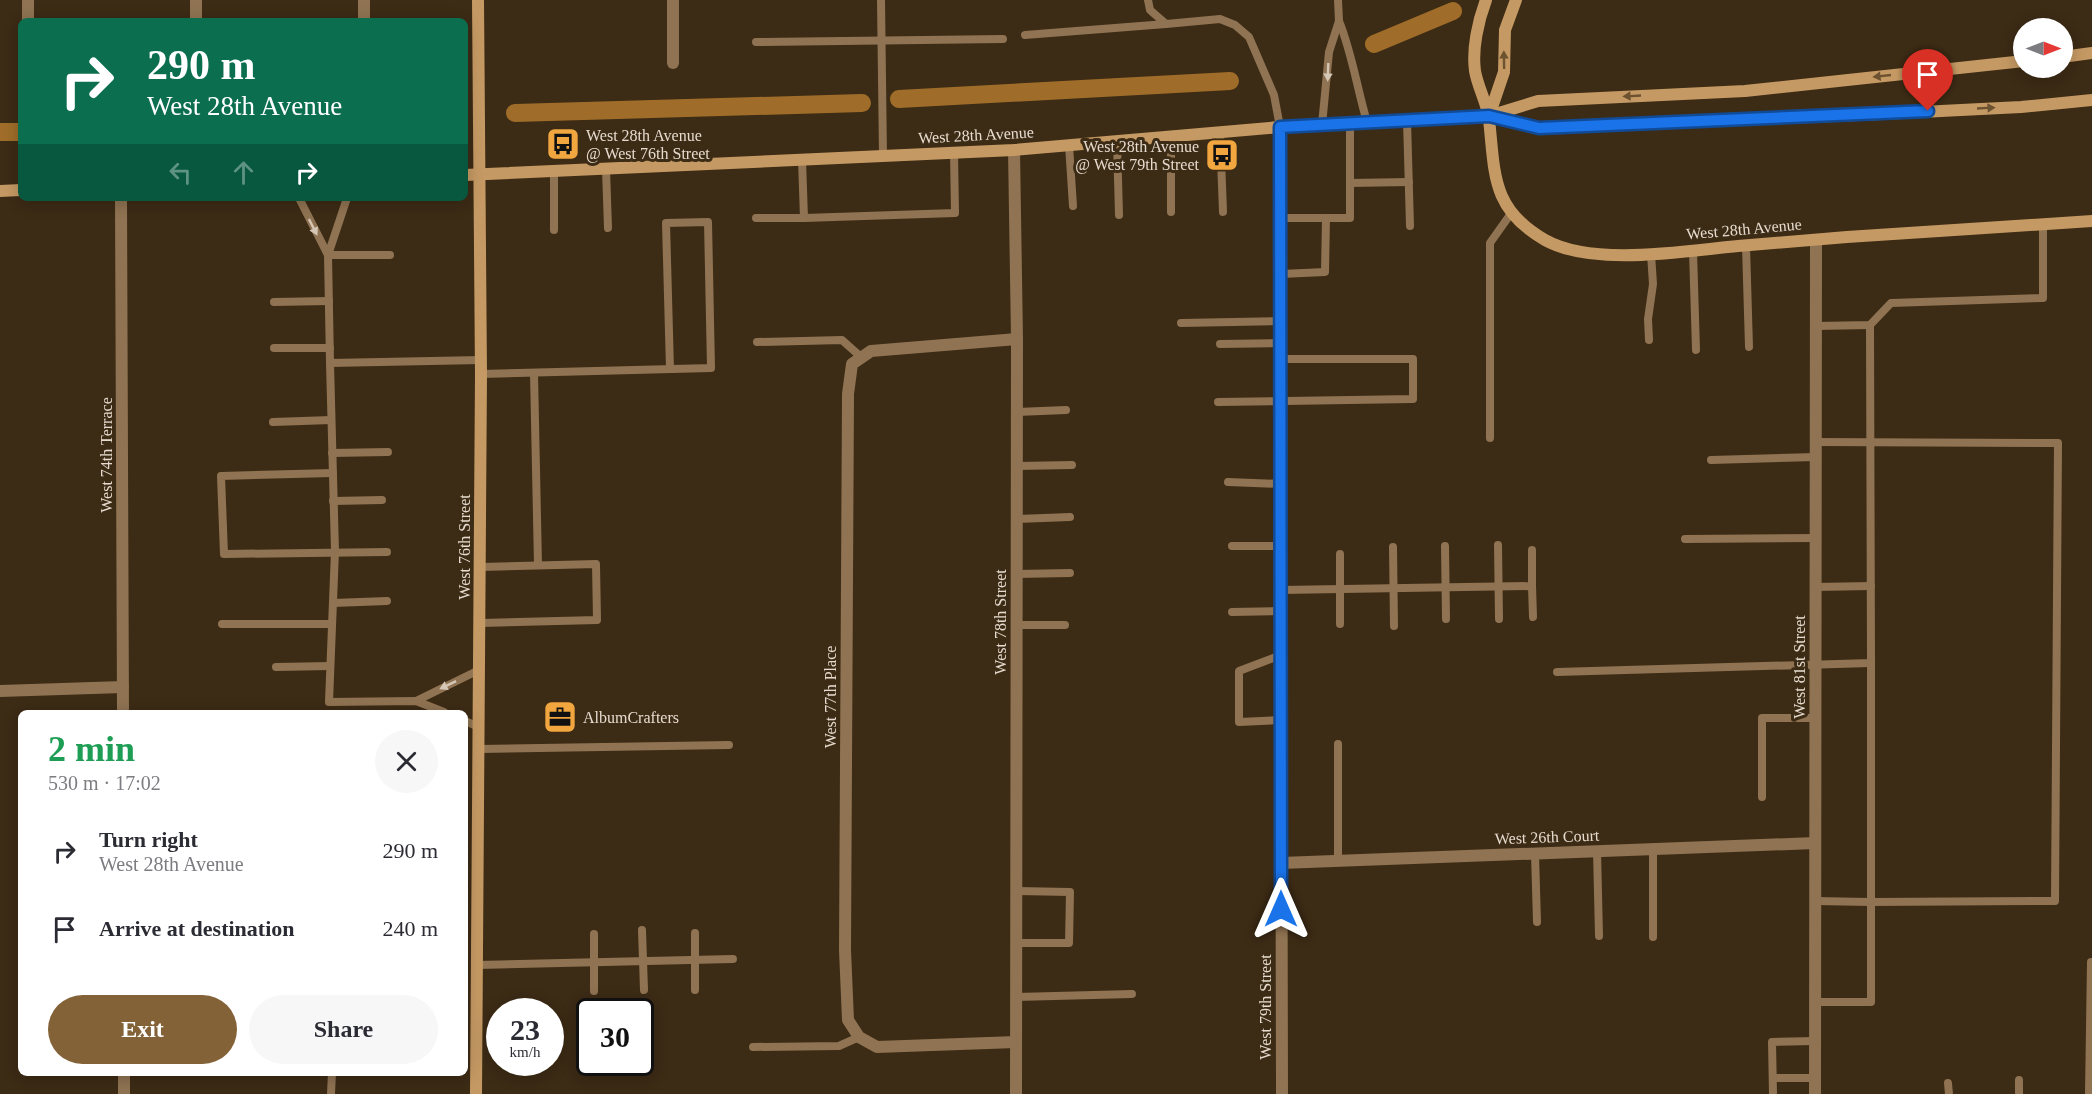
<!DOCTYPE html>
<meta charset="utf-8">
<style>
:root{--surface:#fff;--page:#f7f7f7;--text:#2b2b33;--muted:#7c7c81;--accent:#846238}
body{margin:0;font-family:Georgia,serif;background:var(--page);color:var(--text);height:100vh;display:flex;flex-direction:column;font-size:22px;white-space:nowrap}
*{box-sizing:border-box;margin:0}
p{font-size:20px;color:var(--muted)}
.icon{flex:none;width:33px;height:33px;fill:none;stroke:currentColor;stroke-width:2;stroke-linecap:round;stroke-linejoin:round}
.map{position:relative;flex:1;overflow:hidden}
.side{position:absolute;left:18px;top:710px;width:450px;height:366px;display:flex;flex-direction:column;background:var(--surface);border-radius:9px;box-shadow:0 3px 15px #0003}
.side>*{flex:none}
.guide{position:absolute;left:18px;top:18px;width:450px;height:183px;border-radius:9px;box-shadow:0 3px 15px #0003;background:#0b6e4f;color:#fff;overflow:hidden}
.needle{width:39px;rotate:90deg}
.controls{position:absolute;left:2013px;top:18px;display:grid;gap:12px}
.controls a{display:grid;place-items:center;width:60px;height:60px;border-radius:50%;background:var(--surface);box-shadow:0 3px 15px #0003;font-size:30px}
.speed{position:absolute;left:486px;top:998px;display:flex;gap:12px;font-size:30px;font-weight:700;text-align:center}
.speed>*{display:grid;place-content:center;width:78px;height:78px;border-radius:50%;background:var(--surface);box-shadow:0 3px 15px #0003;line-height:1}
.speed small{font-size:15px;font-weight:400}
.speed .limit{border:3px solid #111;border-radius:9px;background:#fff;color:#111}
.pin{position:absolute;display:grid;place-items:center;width:51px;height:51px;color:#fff;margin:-62px -26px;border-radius:50% 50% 50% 0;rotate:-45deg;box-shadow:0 0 6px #0007}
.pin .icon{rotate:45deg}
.me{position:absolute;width:66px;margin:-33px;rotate:0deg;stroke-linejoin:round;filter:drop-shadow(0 0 4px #0008)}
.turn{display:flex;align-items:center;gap:21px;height:126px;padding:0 30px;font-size:27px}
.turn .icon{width:78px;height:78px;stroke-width:2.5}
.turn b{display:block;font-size:42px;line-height:51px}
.lanes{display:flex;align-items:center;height:57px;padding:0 30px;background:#0003;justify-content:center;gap:30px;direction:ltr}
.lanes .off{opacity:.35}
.round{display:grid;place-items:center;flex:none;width:63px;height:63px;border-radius:32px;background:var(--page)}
.headline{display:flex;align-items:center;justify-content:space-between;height:102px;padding:0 30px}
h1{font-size:36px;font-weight:600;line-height:45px;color:#1e9e55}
.cta{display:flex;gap:12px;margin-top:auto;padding:12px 30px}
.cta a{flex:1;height:69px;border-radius:36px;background:var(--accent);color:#fff;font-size:24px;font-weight:600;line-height:69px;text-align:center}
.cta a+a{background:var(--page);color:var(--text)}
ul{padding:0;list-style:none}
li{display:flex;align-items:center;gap:18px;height:78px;padding:0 30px}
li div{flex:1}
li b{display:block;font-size:22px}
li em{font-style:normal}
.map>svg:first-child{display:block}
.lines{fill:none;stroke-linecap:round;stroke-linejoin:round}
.canal{stroke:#9f6d29;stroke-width:18}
.lane{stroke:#8f7352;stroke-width:8}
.street{stroke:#8f7352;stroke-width:12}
.secondary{stroke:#c59963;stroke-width:12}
.oneway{fill:#6c5230}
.oneway2{fill:#d5c6b5}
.route-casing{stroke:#114b97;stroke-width:15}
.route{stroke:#1a73e8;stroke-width:10}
.labels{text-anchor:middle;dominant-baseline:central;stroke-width:6;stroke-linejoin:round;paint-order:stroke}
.poi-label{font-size:16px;fill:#e6dbce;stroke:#3c2b15;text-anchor:start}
.street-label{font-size:16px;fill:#e6dbce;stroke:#3c2b15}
</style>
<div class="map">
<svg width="2092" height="1094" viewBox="0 0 2092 1094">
<rect width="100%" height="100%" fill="#3c2b15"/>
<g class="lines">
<!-- canal -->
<g class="canal">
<polyline points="1374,44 1453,11"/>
<polyline points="899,99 1230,81"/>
<polyline points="515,113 862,103"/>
<polyline points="0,132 21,132"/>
</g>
<!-- lane -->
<g class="lane">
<polyline points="881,0 883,156"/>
<polyline points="1148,0 1150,10 1166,24 1220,19 1235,25 1249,37 1274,95 1280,127"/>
<path d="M1339 21C1352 53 1357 88 1367 122"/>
<polyline points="1025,35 1166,24"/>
<polyline points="756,42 1003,39"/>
<polyline points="1407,120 1410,226"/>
<polyline points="1322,125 1329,52 1339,21 1338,0"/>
<polyline points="1220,132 1223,212"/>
<polyline points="1171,135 1171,212"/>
<polyline points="1117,141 1119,215"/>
<polyline points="1069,145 1073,206"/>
<polyline points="802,160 804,218 955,213 954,153"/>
<polyline points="606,169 608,228"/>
<polyline points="554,171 554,230"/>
<polyline points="1350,183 1409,182"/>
<polyline points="299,198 328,255"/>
<polyline points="347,198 328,255 330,363 481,360"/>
<polyline points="756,218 804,218"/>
<polyline points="1281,218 1350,218 1350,123"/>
<polyline points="1746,246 1749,347"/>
<polyline points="1693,251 1696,350"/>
<polyline points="328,255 390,255"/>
<polyline points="1281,274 1325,272 1326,218"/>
<polyline points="274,302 329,301"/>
<polyline points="1181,323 1281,321"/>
<polyline points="1816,326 1870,325 1891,303 2043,298 2043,224"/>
<polyline points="1649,340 1648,319 1653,284 1651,254"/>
<polyline points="757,342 842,340 861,357"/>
<polyline points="1220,344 1280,343"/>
<polyline points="274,348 330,348"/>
<polyline points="330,363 335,551 329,702 416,701 444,712"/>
<polyline points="534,373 538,565"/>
<polyline points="481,374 711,368 708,222 666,223 670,369"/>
<polyline points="1218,402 1413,399 1413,359 1281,359"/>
<polyline points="1017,412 1066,410"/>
<polyline points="273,422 331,420"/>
<polyline points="1490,438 1490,243 1512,212"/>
<polyline points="1815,442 2058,443 2055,901 1870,902 1815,901"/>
<polyline points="332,453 388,452"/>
<polyline points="1711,460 1816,457"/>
<polyline points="1017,466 1072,465"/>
<polyline points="333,473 221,476 224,554 387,552"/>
<polyline points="1228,482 1281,484"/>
<polyline points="333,501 382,500"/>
<polyline points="1017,519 1070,517"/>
<polyline points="1685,539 1815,538"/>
<polyline points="1498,545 1499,619"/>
<polyline points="1232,546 1281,546"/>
<polyline points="1445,546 1446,619"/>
<polyline points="1393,547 1394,626"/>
<polyline points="1340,554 1340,624"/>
<polyline points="1017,574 1070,573"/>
<polyline points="1532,586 1533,617"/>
<polyline points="1815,587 1871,586"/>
<polyline points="1281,590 1532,586 1532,550"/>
<polyline points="333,603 387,601"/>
<polyline points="1232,612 1281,611"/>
<polyline points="480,623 597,620 596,564 480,567"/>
<polyline points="222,624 332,624"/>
<polyline points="1017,625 1065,625"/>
<polyline points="276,667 330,666"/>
<polyline points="1557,672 1871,663 1870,325"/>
<polyline points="416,701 479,670"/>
<polyline points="1281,720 1239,722 1239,671 1281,655"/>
<polyline points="465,721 479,727"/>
<polyline points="1338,744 1338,861"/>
<polyline points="479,749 729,745"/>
<polyline points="1762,797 1762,718 1816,718"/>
<polyline points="1653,849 1653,937"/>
<polyline points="1597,851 1599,936"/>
<polyline points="1535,854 1537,922"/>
<polyline points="1017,891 1070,892 1069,943 1017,943"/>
<polyline points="642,930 644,990"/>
<polyline points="695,933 695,990"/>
<polyline points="594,934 594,991"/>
<polyline points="477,965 733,959"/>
<polyline points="1016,997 1132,994"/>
<polyline points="1815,1002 1871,1002 1871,663"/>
<polyline points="753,1047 839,1046 859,1037"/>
<polyline points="1773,1078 1815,1078"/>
<polyline points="2019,1080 2019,1094"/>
<polyline points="1948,1083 1949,1094"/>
<polyline points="331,1094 332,1072"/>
<polyline points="1773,1094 1772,1042 1815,1041"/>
<polyline points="2089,1094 2091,962"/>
</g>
<!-- street -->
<g class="street">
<polyline points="28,0 28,21"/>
<polyline points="196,0 196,21"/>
<polyline points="673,0 673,63"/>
<polyline points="364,21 364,0"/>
<polyline points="1280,127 1282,1094"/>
<polyline points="1014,150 1017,339 1016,1094"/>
<polyline points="121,198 123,712"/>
<polyline points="0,691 123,687"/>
<polyline points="1281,863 1815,843"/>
<polyline points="1016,1042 877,1047 859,1037 848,1020 845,950 848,394 852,364 871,351 1017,339"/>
<polyline points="124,1072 124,1094"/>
<polyline points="1815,1094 1816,240"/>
</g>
<!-- secondary -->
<g class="secondary">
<path d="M1486 0C1478 21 1472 49 1475 71 1478 88 1487 103 1489 119 1495 174 1491 209 1545 240 1593 267 1685 251 1738 246 1775 243 1811 240 1847 237 1929 231 2010 227 2092 221"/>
<polyline points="2062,57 2092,53"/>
<polyline points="1489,116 1504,72 1505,30 1516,0"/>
<polyline points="1490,117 1539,128 1881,114 2021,107 2092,100"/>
<polyline points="465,175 1014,150 1280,127 1489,116 1538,101 1745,91 2024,61"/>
<polyline points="0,191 21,190"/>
<polyline points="476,1094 481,374 478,0"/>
</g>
</g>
<!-- one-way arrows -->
<defs><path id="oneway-solid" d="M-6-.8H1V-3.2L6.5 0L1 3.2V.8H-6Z" transform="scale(1.5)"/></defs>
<g class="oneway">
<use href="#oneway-solid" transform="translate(1504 60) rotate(-91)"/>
<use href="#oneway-solid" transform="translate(1882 76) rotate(174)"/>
<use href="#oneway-solid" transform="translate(1632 96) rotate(177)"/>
<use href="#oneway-solid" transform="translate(1986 108) rotate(-3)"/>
</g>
<g class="oneway2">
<use href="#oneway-solid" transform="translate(1328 72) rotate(92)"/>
<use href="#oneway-solid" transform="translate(313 227) rotate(63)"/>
<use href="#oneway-solid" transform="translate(448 685) rotate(154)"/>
</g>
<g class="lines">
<defs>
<polyline id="route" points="1281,909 1280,127 1489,116 1539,128 1928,111"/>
</defs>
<!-- route casing -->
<use href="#route" class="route-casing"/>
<!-- route -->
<use href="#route" class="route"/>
</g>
<!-- icons -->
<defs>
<symbol id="bus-square" viewBox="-11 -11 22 22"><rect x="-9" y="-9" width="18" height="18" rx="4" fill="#f1a63f" stroke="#3c2b15"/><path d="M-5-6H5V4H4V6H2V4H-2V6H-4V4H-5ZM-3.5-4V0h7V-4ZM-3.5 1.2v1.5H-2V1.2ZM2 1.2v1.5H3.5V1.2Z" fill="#111"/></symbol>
<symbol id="office-square" viewBox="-11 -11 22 22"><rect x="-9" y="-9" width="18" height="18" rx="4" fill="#f1a63f" stroke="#3c2b15"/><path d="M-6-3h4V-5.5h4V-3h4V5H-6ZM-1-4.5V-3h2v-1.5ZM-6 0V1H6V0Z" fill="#111"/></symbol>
</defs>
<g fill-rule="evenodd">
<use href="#bus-square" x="544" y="125" width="38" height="38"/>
<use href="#bus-square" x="1203" y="136" width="38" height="38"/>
<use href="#office-square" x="541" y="698" width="38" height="38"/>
</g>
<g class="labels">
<!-- poi labels -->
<g class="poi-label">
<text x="586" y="135">West 28th Avenue<tspan x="586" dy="18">@ West 76th Street</tspan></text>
<text x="1199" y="146" text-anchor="end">West 28th Avenue<tspan x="1199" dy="18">@ West 79th Street</tspan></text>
<text x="583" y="717">AlbumCrafters</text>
</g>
<!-- street labels -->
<g class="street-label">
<text transform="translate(976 135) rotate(-3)">West 28th Avenue</text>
<text transform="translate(1744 229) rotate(-5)">West 28th Avenue</text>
<text transform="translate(106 455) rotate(-90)">West 74th Terrace</text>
<text transform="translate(464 547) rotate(-90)">West 76th Street</text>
<text transform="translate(1000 622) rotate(-90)">West 78th Street</text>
<text transform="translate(1799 667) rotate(-90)">West 81st Street</text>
<text transform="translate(830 697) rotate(-90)">West 77th Place</text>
<text transform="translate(1547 837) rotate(-2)">West 26th Court</text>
<text transform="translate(1265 1007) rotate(-90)">West 79th Street</text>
</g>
</g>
</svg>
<div class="controls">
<a><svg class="needle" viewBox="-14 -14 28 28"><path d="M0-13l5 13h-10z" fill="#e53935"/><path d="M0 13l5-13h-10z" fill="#7c7c81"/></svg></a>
</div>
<div class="speed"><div>23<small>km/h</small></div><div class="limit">30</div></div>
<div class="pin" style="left:1928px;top:111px;background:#d93025"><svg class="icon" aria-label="arrive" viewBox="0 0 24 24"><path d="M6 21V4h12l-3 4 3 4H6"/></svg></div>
<svg class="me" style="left:1281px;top:909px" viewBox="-20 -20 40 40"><path d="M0-17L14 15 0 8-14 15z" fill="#1a73e8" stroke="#fff" stroke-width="4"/></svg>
<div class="guide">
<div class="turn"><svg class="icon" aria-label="right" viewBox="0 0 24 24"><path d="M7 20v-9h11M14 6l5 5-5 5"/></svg><div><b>290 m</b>West 28th Avenue</div></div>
<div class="lanes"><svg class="icon off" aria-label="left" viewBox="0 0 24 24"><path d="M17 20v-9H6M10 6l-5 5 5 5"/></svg><svg class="icon off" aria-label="ahead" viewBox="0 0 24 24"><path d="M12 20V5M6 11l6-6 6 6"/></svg><svg class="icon" aria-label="right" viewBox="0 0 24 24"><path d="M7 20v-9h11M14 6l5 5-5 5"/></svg></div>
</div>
<section class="side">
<div class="headline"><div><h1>2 min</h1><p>530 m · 17:02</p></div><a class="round"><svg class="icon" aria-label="close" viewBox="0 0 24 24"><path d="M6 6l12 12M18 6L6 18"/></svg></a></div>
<ul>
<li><svg class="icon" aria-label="right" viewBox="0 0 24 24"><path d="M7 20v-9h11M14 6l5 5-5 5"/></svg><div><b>Turn right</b><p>West 28th Avenue</p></div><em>290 m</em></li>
<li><svg class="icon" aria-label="arrive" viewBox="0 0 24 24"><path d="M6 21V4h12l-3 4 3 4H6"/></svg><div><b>Arrive at destination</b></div><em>240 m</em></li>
</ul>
<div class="cta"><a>Exit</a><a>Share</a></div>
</section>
</div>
